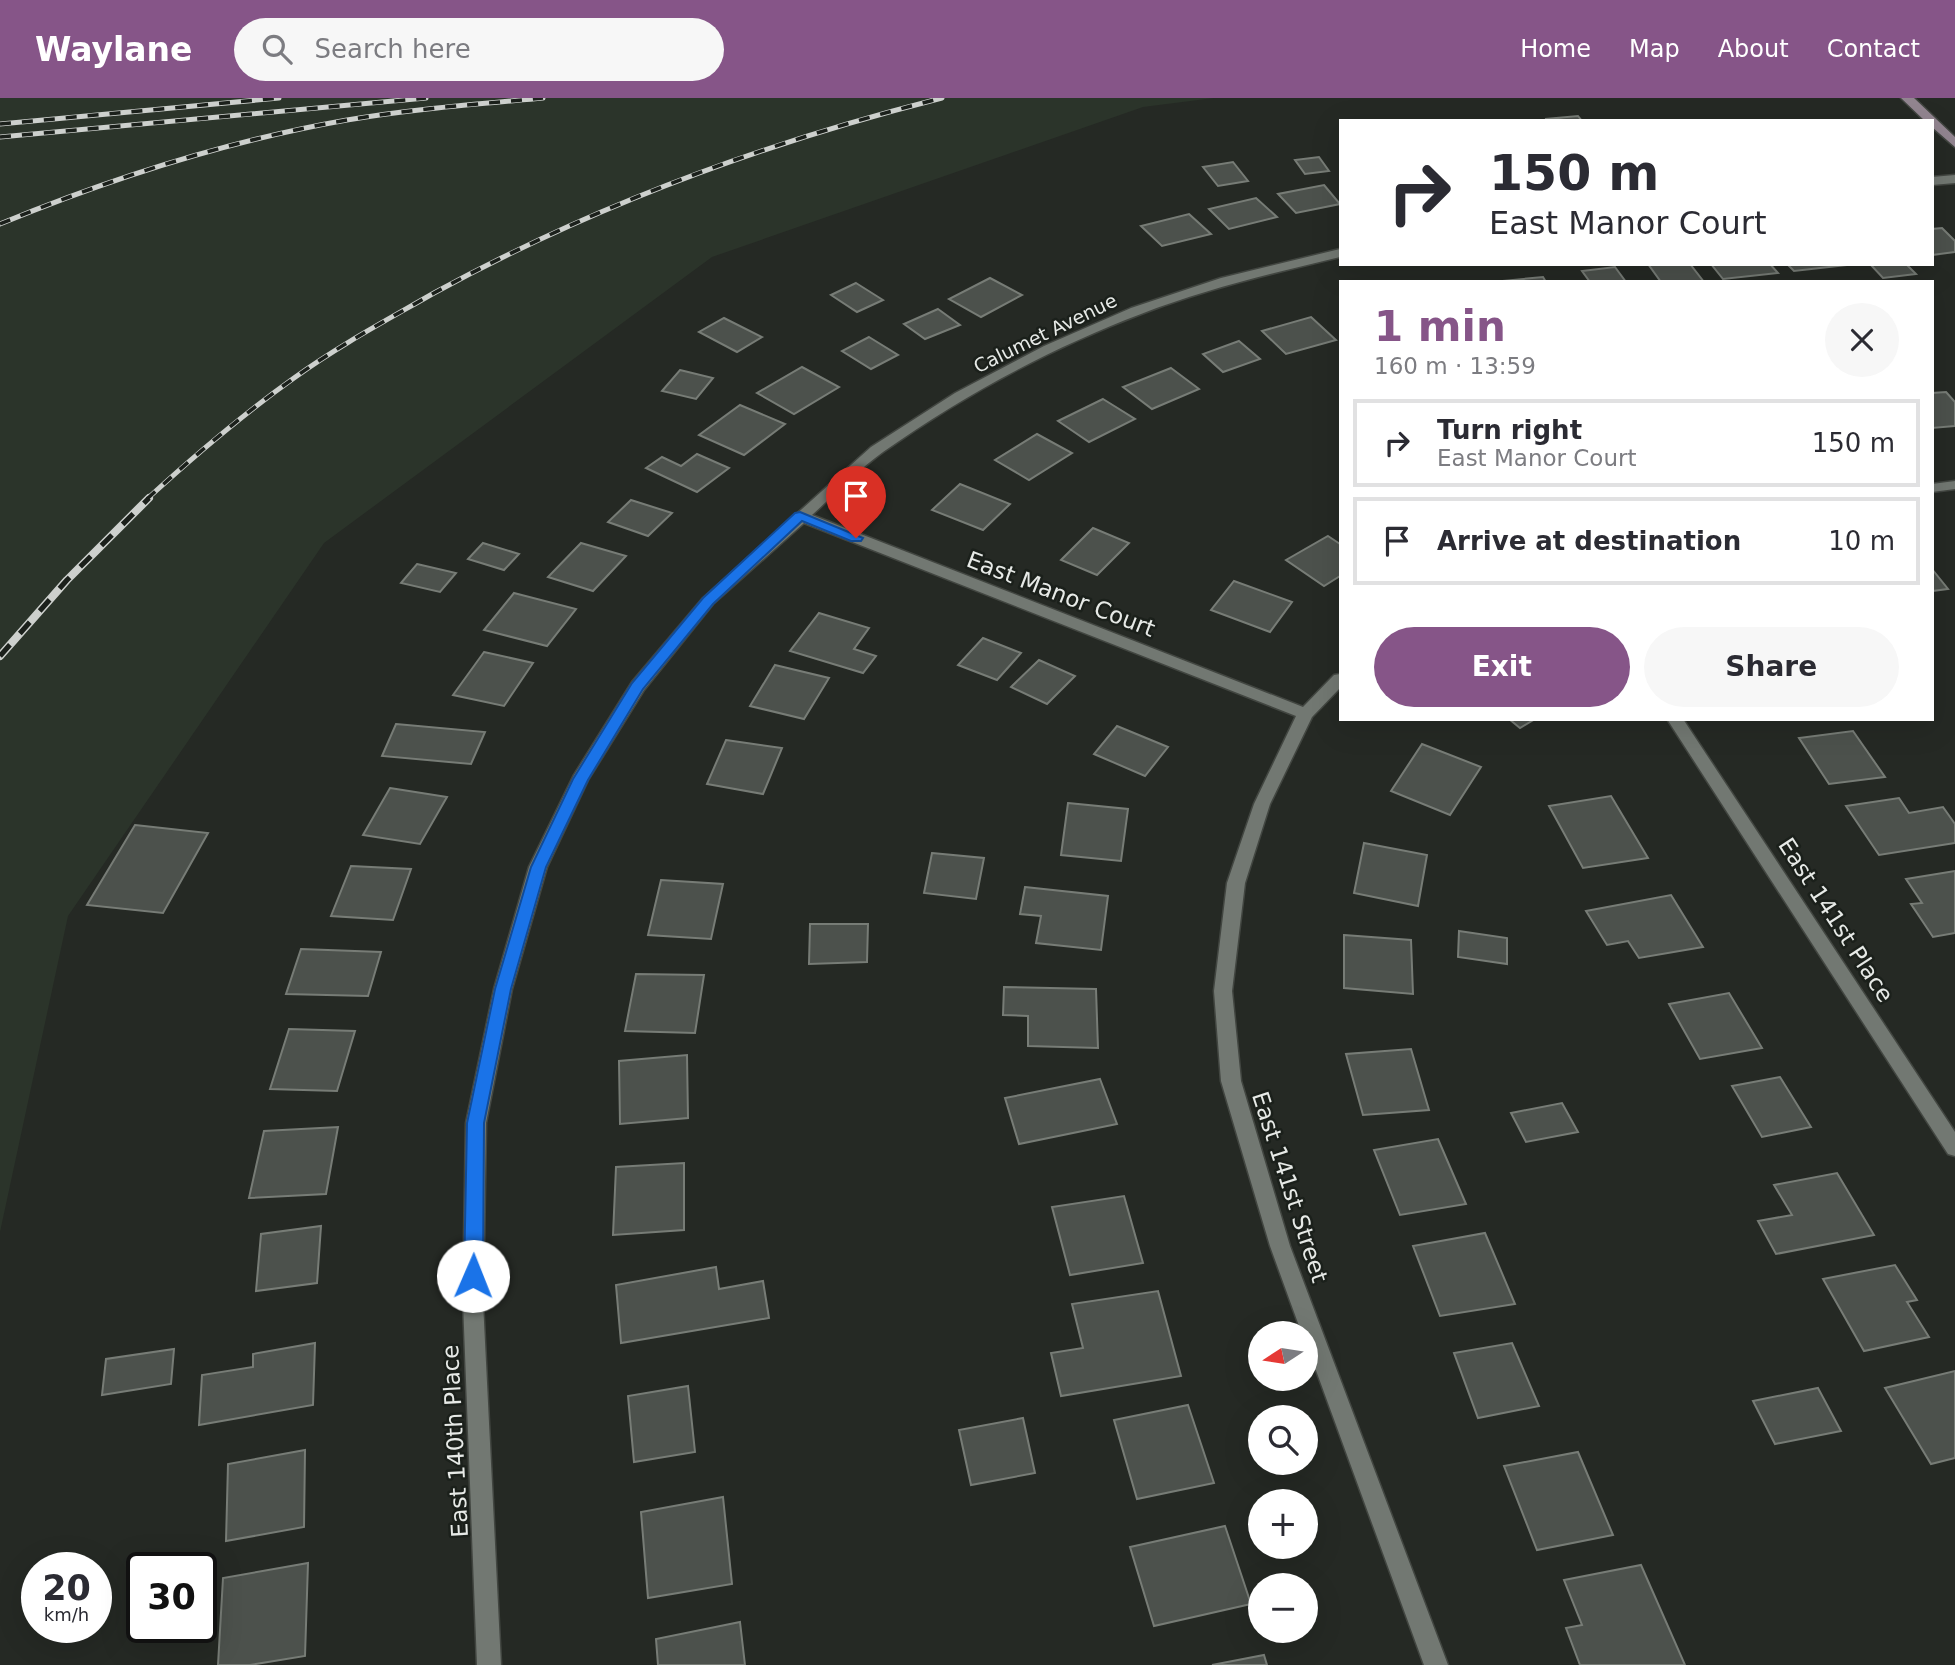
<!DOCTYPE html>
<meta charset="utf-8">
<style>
:root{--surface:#fff;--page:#f7f7f7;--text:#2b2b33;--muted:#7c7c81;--line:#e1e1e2;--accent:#865588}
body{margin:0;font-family:"DejaVu Sans",sans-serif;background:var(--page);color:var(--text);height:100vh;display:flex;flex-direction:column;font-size:26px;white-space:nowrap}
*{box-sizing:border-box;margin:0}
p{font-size:23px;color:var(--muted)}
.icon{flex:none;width:38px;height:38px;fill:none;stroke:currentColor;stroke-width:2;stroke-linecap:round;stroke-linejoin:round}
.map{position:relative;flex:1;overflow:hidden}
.panel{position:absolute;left:1339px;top:182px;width:595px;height:441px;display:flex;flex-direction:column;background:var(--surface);border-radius:0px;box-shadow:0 7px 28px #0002}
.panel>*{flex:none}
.top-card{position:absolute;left:1339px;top:21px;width:595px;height:147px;border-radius:0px;box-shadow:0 7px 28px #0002;background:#fff;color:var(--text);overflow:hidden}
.needle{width:46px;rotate:258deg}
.buttons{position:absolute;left:1248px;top:1223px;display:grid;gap:14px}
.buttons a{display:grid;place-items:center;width:70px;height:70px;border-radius:50%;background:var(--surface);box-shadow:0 7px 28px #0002;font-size:35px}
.speed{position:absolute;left:21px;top:1454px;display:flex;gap:14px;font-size:35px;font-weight:700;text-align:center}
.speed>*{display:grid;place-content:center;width:91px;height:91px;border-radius:50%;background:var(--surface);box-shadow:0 7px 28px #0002;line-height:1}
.speed small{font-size:18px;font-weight:400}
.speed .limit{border:4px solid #111;border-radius:10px;background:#fff;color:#111}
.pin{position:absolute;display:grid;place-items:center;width:60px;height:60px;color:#fff;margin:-72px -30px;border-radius:50% 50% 50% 0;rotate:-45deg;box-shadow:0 0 7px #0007}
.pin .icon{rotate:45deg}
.me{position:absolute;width:77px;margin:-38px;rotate:1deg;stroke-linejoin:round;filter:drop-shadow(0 0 5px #0008)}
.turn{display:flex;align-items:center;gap:24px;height:147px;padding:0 35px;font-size:32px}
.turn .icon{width:91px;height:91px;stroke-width:2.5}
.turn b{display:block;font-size:49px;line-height:60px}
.round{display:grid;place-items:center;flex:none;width:74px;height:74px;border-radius:37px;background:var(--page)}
.headline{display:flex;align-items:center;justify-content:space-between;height:119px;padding:0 35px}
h1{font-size:42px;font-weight:700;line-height:52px;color:var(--accent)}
.button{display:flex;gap:14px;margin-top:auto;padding:14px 35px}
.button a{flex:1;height:80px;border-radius:42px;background:var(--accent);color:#fff;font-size:28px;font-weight:700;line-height:80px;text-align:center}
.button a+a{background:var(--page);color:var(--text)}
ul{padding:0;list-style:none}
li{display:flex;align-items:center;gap:21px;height:88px;margin:0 14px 10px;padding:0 21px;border:4px solid var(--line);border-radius:0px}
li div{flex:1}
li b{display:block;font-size:26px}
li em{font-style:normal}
header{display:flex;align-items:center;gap:42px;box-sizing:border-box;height:98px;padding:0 35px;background:var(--accent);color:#fff}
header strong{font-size:33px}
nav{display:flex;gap:38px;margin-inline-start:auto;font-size:24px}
.search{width:490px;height:63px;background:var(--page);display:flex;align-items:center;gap:18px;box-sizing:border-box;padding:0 24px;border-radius:38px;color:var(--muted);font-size:26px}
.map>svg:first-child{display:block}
.built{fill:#2b342a}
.building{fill:#4c514c;stroke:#777c76;stroke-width:2}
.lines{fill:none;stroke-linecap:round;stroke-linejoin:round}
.street-casing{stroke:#424641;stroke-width:3}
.secondary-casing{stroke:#424641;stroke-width:3}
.street{fill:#727872;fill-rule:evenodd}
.secondary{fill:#928590;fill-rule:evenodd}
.rail-far1-casing{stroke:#cdd0cd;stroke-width:5}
.rail-casing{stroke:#cdd0cd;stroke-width:8}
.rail-far1{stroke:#1b201b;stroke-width:3.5;stroke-dasharray:11;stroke-linecap:butt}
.rail{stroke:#1b201b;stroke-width:5;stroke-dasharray:15;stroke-linecap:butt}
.route{fill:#1a73e8;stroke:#114b97;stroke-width:2}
.labels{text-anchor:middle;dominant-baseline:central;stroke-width:5;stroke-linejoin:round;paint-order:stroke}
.far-street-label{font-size:19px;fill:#e7eae7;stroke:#1b201b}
.street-label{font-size:23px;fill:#e7eae7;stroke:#1b201b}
</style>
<header>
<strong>Waylane</strong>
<div class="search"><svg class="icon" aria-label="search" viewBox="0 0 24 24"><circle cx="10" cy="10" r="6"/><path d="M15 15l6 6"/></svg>Search here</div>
<nav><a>Home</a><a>Map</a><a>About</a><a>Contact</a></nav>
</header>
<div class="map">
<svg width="1955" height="1567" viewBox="0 0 1955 1567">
<rect width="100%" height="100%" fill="#252924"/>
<!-- built -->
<polygon class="built" points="0,0 1214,0 1143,9 712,159 324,445 68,818 0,1134"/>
<!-- building -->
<g class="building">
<polygon points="1578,18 1582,23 1545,21"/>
<polygon points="1319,59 1329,73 1305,76 1295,62"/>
<polygon points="1233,64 1248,83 1218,88 1203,69"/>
<polygon points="1324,87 1340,106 1296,115 1278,96"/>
<polygon points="1256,100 1277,119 1229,131 1209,111"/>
<polygon points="1189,116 1211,136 1162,148 1141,128"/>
<polygon points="1942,130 1955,143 1955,154 1932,157 1932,131"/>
<polygon points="1648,166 1690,166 1704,184 1661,184"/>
<polygon points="1711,166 1770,166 1778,175 1723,181"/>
<polygon points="1787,166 1846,166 1846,167 1794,173"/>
<polygon points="1870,166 1906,166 1916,176 1883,180"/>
<polygon points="1615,169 1626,184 1590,184 1582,173"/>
<polygon points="1543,179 1546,184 1492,184"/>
<polygon points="990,180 1022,197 981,219 949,201"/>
<polygon points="856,185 883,202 857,214 831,197"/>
<polygon points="938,211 960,227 925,241 904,226"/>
<polygon points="1311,219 1336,242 1286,256 1262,233"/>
<polygon points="724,220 762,239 737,254 699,234"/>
<polygon points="869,239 898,257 871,271 842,253"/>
<polygon points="1239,243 1260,261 1223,274 1203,256"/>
<polygon points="802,269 839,289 794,316 757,295"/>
<polygon points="1171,270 1199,291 1152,311 1123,289"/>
<polygon points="680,272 713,280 696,301 662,293"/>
<polygon points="1946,294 1955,304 1955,328 1932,330 1932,295"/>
<polygon points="1103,301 1135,321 1089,344 1058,323"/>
<polygon points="740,307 785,326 744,357 699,337"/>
<polygon points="1037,336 1072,355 1029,382 995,362"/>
<polygon points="697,356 729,370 697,394 646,370 662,359 681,368"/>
<polygon points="960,386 1010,406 983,432 932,412"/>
<polygon points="631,402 672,415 648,438 608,424"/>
<polygon points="1093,430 1129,445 1097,477 1061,462"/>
<polygon points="1328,438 1340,446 1340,478 1324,488 1286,462"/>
<polygon points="483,445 519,456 504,472 468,461"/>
<polygon points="581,445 626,458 593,493 548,479"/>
<polygon points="417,466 456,475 440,494 401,485"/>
<polygon points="1932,471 1948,491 1932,493"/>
<polygon points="1234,483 1292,504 1270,534 1211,512"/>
<polygon points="514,495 576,511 547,548 484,532"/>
<polygon points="819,515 869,530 854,551 876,558 863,575 790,553"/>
<polygon points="983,540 1021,555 997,582 958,567"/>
<polygon points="484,554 533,565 504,608 453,597"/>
<polygon points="1039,562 1075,578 1047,606 1011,589"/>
<polygon points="775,567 829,580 804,621 750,608"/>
<polygon points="1509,621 1535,621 1520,630"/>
<polygon points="396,626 485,634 471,666 382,658"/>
<polygon points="1117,628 1168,649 1145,678 1094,656"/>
<polygon points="1853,633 1885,679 1829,686 1799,640"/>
<polygon points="726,642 782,650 763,696 707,686"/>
<polygon points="1422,646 1481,669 1450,717 1391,693"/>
<polygon points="390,690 447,699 420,746 363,737"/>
<polygon points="1611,698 1648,760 1583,770 1549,708"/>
<polygon points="1899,700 1909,715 1943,709 1955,726 1955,745 1879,757 1846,708"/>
<polygon points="1068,705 1128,711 1121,763 1061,757"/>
<polygon points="135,727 208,735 163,815 87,807"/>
<polygon points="1364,745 1427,757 1418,808 1354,795"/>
<polygon points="932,755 984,760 976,801 924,795"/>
<polygon points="351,768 411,771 393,822 331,818"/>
<polygon points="1955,773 1955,835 1933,839 1911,806 1922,805 1906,781"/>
<polygon points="661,782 723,786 711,841 648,837"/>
<polygon points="1025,789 1108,798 1101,852 1036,845 1041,818 1020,816"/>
<polygon points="1671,797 1703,849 1639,860 1628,843 1607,847 1586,813"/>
<polygon points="810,826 868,826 867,864 809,866"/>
<polygon points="1459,833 1507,840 1507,866 1458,859"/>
<polygon points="1344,837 1411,842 1413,896 1344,890"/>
<polygon points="301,851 381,854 368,898 286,896"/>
<polygon points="636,876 704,877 695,935 625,933"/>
<polygon points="1004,889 1096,891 1098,950 1028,948 1028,918 1003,917"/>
<polygon points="1729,895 1762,950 1700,961 1669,906"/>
<polygon points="289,931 355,933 337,993 270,991"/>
<polygon points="1411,951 1429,1012 1363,1017 1346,956"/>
<polygon points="687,957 688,1020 620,1026 619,963"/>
<polygon points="1780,979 1811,1029 1762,1039 1732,988"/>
<polygon points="1100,981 1117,1026 1019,1046 1005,1000"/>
<polygon points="1562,1005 1578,1034 1526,1044 1511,1015"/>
<polygon points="338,1029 326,1096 249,1100 264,1033"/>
<polygon points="1438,1041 1466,1106 1400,1117 1374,1052"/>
<polygon points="684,1065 684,1132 613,1137 616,1069"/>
<polygon points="1837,1075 1874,1137 1776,1156 1758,1123 1792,1117 1774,1087"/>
<polygon points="1124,1098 1143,1165 1070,1177 1052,1109"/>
<polygon points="321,1128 317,1185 256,1193 261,1136"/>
<polygon points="1485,1135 1515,1206 1440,1218 1413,1148"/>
<polygon points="1895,1167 1917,1202 1907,1204 1929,1239 1864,1253 1823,1181"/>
<polygon points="716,1169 719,1191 763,1183 769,1220 621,1245 616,1187"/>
<polygon points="1158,1193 1181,1278 1061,1298 1051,1255 1083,1250 1072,1206"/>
<polygon points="315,1245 313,1307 199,1327 202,1277 253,1269 253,1256"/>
<polygon points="1512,1245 1539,1308 1478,1320 1454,1255"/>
<polygon points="174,1251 171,1286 102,1297 106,1261"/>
<polygon points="1955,1273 1955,1360 1931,1366 1885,1290"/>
<polygon points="688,1288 695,1354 634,1364 628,1298"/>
<polygon points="1818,1290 1841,1333 1775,1346 1753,1303"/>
<polygon points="1188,1307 1214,1385 1137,1401 1114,1322"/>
<polygon points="1023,1320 1035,1375 971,1387 959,1332"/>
<polygon points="305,1352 304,1429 226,1443 228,1366"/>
<polygon points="1578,1354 1613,1437 1537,1452 1504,1368"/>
<polygon points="723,1399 732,1486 648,1500 641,1414"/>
<polygon points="1225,1428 1251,1506 1154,1528 1130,1449"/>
<polygon points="308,1465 305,1558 250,1567 218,1567 223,1480"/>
<polygon points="1641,1467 1685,1567 1580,1567 1566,1530 1582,1527 1564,1482"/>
<polygon points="740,1524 745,1567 658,1567 656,1541"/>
<polygon points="1264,1557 1267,1567 1212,1567"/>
</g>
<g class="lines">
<defs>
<g id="street">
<polygon points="1955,77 1955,85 1932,87 1932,79"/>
<path d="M1340 151V159C1273 175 1206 191 1141 216 1051 250 962 298 883 354 858 372 835 396 812 417L1303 609 1334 577 1340 576V590L1312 619 1270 706 1245 785 1232 893 1241 983 1290 1148 1448 1567H1424L1306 1245V1236H1302L1270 1148 1221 983 1214 893 1227 785 1254 706 1296 618 804 425 713 506 644 592 588 682 547 769 512 891 486 1025 483 1204 501 1567H477L463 1204 466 1025 494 891 529 769 574 677 632 584 703 500 871 349 955 295 1044 248 1131 210 1221 180Z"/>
<polygon points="1955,383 1955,391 1932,394 1932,386"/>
<polygon points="1667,621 1683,621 1955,1034 1955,1058 1948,1056"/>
</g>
<polygon id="secondary" points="1901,0 1914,0 1955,39 1955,49 1932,29 1932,23 1925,23"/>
</defs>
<!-- street casing -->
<use href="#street" class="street-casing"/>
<!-- secondary casing -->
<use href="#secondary" class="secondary-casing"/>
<!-- street -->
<use href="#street" class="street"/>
<!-- secondary -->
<use href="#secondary" class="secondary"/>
<defs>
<g id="rail-far1">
<polyline points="0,26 279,0"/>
<polyline points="0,39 426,0"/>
<path d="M0 126C112 80 227 43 347 22 412 11 478 6 543 0"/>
<path d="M147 401C194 358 242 317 294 280 338 248 387 222 434 195 595 107 764 45 942 0"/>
</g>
<polyline id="rail" points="0,558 67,482 149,400"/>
</defs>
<!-- rail-far1 casing -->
<use href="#rail-far1" class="rail-far1-casing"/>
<!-- rail casing -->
<use href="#rail" class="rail-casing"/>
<!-- rail-far1 -->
<use href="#rail-far1" class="rail-far1"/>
<!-- rail -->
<use href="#rail" class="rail"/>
</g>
<!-- route -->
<polygon class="route" points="800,414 863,440 861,443 851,443 802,423 713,506 643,591 588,682 546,769 511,891 484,1025 483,1178 480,1184 473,1186 467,1184 464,1178 467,1025 495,891 531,769 573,681 632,585 703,500 795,415"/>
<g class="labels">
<!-- far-street labels -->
<g class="far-street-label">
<text transform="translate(1045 235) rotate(-26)">Calumet Avenue</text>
</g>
<!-- street labels -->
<g class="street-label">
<text transform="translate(1061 496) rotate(21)">East Manor Court</text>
<text transform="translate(1836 822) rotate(57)">East 141st Place</text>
<text transform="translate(1290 1089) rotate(72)">East 141st Street</text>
<text transform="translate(455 1343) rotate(-93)">East 140th Place</text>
</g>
</g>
</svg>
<div class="buttons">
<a><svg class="needle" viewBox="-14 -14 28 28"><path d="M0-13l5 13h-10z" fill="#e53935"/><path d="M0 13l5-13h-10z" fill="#7c7c81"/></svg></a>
<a><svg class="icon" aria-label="search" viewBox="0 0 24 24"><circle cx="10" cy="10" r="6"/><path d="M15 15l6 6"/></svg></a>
<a>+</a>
<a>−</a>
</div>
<div class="speed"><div>20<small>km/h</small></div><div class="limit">30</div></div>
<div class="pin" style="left:856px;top:440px;background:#d93025"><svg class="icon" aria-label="arrive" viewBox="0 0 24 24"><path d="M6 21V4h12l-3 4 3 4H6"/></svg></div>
<svg class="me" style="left:473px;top:1178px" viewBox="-20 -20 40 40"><circle r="19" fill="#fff"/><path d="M0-13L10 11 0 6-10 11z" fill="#1a73e8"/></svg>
<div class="top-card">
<div class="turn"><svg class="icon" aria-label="right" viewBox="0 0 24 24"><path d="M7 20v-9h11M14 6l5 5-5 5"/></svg><div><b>150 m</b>East Manor Court</div></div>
</div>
<section class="panel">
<div class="headline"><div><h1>1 min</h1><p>160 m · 13:59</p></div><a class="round"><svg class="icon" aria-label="close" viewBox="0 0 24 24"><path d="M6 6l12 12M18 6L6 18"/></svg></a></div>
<ul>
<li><svg class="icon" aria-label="right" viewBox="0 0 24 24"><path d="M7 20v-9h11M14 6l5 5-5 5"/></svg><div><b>Turn right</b><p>East Manor Court</p></div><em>150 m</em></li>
<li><svg class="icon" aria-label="arrive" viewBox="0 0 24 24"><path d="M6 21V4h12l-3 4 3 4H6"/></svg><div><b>Arrive at destination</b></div><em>10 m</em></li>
</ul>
<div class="button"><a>Exit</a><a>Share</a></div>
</section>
</div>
